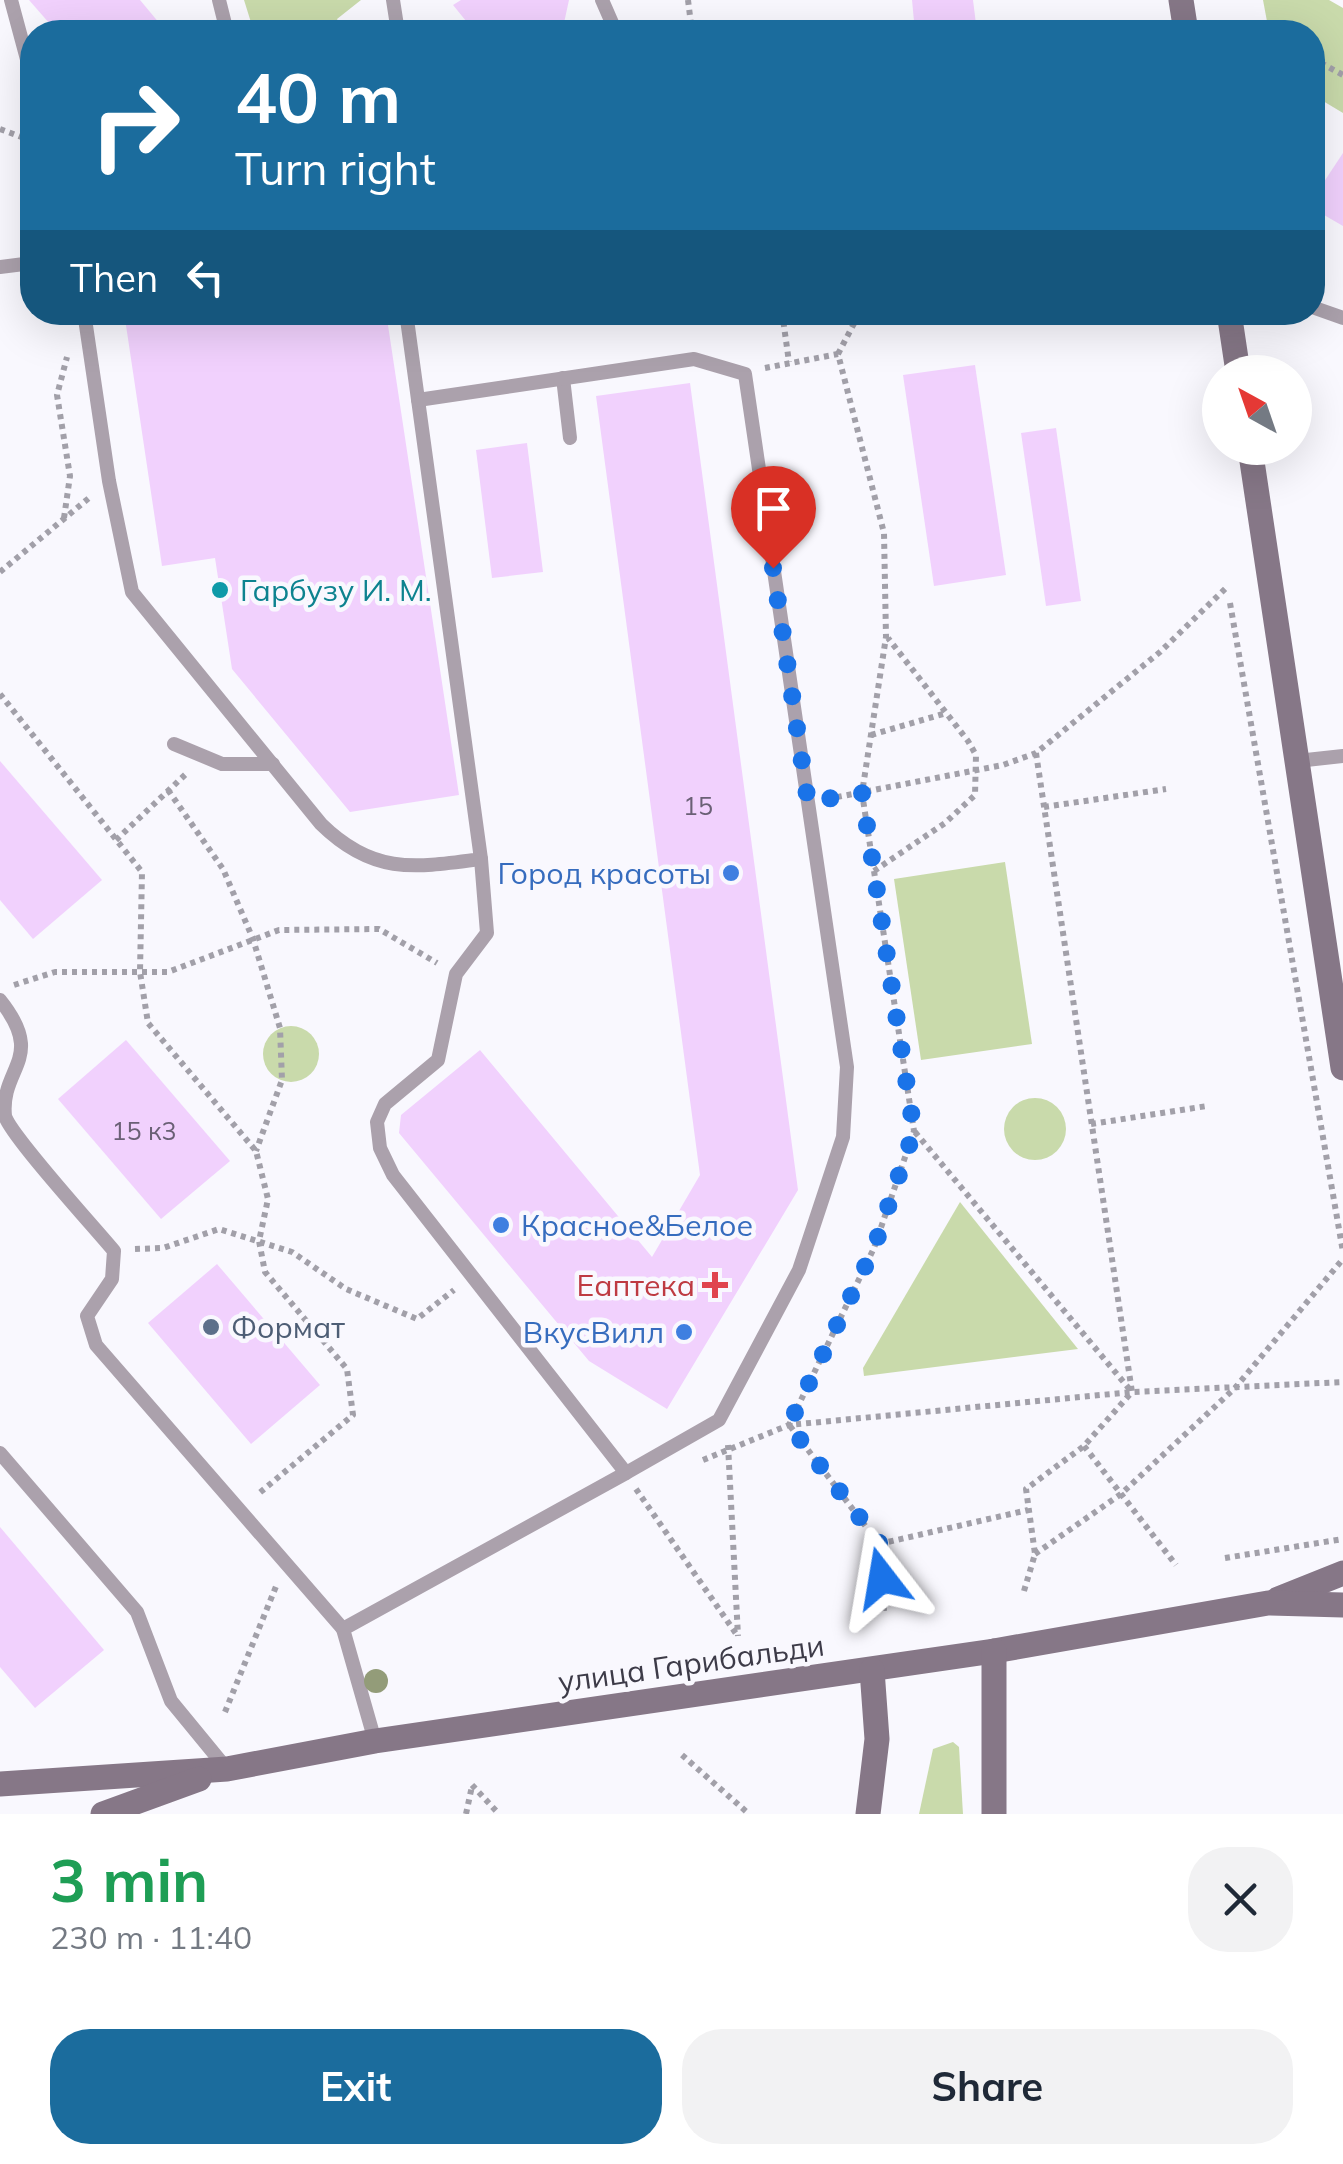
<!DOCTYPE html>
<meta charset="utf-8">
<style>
:root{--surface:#fff;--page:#f2f2f3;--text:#1f2937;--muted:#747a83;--accent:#1b6c9d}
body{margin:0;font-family:Mulish,sans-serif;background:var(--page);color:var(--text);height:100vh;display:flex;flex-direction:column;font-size:38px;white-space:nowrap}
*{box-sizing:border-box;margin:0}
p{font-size:32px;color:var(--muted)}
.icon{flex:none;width:55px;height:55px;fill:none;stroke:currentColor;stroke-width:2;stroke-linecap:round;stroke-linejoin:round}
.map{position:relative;height:1814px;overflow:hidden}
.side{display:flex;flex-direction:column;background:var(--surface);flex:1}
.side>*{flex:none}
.guide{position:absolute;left:20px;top:20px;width:1305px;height:305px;border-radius:40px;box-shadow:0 10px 40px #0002;background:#1b6c9d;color:#fff;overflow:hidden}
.needle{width:65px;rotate:320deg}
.fabs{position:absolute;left:1202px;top:355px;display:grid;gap:20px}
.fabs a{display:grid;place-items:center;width:110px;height:110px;border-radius:50%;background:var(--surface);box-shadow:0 10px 40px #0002;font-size:50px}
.pin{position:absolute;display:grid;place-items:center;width:85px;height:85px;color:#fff;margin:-102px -42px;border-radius:50% 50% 50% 0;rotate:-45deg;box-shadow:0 0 10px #0007}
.pin .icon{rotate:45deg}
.me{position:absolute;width:110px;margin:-55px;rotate:346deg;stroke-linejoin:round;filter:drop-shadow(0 0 8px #0008)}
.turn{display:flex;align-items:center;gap:35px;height:210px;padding:0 50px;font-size:45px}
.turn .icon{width:130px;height:130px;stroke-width:2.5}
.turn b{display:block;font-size:70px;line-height:85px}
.then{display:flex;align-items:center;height:95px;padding:0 50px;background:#0003;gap:20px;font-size:38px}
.round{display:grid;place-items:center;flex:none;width:105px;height:105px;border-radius:40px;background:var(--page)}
.head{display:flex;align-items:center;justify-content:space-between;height:170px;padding:0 50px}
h1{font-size:60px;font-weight:700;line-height:75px;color:#1e9e55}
.button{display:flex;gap:20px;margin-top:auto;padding:20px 50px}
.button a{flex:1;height:115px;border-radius:40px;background:var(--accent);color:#fff;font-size:40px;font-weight:700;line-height:115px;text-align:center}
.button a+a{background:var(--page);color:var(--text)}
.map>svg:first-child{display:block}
.green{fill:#c9daab}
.building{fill:#f1d1fd}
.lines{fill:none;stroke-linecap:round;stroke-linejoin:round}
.path{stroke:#a2a0a9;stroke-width:6;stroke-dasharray:5 5;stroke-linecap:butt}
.lane{stroke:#aba1ac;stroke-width:14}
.secondary{stroke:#867787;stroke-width:25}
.tree{fill:#939c79}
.route{stroke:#1a73e8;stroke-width:18;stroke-dasharray:0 32.4}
.culture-dot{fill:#0f9aa8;stroke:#f9f8fe;stroke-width:4}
.shop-dot{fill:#3f7fe0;stroke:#f9f8fe;stroke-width:4}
.health-dot{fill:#e0444e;stroke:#f9f8fe;stroke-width:4}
.service-dot{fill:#5c6f8a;stroke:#f9f8fe;stroke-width:4}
.labels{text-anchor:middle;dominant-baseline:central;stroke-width:9;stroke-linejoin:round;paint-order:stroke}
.number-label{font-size:25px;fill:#6a6075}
.culture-label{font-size:30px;fill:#0d838f;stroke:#f9f8fe;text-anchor:start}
.shop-label{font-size:30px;fill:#366cbe;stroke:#f9f8fe;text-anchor:end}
.health-label{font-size:30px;fill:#be3a42;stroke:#f9f8fe;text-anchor:end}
.service-label{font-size:30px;fill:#4e5e75;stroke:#f9f8fe;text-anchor:start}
.street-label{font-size:30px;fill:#3d3b48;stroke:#f9f8fe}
</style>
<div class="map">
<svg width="1343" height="1814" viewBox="0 0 1343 1814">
<rect width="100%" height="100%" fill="#f9f8fe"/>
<!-- green -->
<g class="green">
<polygon points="244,0 361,0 337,19 343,32 254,32"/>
<polygon points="1263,0 1329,0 1343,8 1343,113 1313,95 1312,32 1269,32"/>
<polygon points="1005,862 1032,1044 921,1060 894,879"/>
<circle cx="291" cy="1054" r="28"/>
<circle cx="1035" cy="1129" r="31"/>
<polygon points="960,1202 1078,1349 864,1376 863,1368"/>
<polygon points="953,1742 959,1747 963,1814 919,1814 933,1749"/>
</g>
<!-- building -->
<g class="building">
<polygon points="29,0 140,0 160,24 151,32 57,32"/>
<polygon points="461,0 569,0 564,23 543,21 541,29 527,25 518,32 502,29 475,32 453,5"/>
<polygon points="912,0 973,0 977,32 915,32"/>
<polygon points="1343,153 1343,226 1312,208 1312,200"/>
<polygon points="124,312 386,312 459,795 350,812 232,669 215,558 162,566"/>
<polygon points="975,365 1006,575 934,586 903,375"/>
<polygon points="690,383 798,1190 667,1409 589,1361 399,1133 401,1115 480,1050 652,1257 700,1175 596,396"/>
<polygon points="1056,428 1081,601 1046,606 1021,433"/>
<polygon points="527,443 543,572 492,578 476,450"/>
<polygon points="0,761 102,880 33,939 0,900"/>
<polygon points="126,1040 230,1161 161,1219 58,1099"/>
<polygon points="217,1264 320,1385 251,1444 148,1323"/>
<polygon points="0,1527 104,1650 35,1708 0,1667"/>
</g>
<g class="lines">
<!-- path -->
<g class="path">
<polyline points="688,0 692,32"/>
<polyline points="1312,58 1343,75"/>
<polyline points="0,129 32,141"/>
<polyline points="782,312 789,362"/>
<polyline points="838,354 860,312"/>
<polyline points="765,368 838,354 884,533 886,637 862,793 914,1131 874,1248 789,1425"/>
<polyline points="64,518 70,476 57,395 67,357"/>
<polyline points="0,572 89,498"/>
<polyline points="1230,603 1343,1252"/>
<polyline points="0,694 142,872 140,972 148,1023 256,1151 268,1199 259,1241 265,1272 347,1369 353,1415 257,1495"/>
<polyline points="871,735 943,714"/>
<polyline points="1036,753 1132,1392"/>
<polyline points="168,790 223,869 253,939 280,1028 282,1080 256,1151"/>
<polyline points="827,799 1003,765 1036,753 1160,652 1228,586"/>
<polyline points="1044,807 1166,789"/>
<polyline points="116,840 188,772"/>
<polyline points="874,871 945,823 975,795 976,755 968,741 888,638"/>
<polyline points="14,985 55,972 168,972 279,930 379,929 437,963"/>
<polyline points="1091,1124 1207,1106"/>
<polyline points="915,1132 1131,1391"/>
<polyline points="135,1249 163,1248 219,1229 292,1252 346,1289 417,1319 454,1290"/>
<polyline points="790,1426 879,1544 884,1612"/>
<polyline points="728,1445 738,1636"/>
<polyline points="1084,1446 1176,1565"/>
<polyline points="703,1460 789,1425 1132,1392 1343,1382"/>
<polyline points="636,1489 737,1635"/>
<polyline points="879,1544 1028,1510"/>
<polyline points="1035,1554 1121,1494 1235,1388 1343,1259"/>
<polyline points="1225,1558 1343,1539"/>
<polyline points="1024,1591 1035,1554 1026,1489 1084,1446 1131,1393"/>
<polyline points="225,1712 277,1584"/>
<polyline points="682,1755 749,1814"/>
<polyline points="472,1785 499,1814"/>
<polyline points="466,1814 472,1786"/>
</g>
<!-- lane -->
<g class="lane">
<polyline points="11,0 32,78"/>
<polyline points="219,0 227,32"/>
<polyline points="393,0 398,32"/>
<polyline points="602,0 616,32"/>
<polyline points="0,267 32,263"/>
<polyline points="1312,307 1343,318"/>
<path d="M84 312 109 481 132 592 321 824C373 875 414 868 481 859L406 312"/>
<polyline points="563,378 570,438"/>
<polyline points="418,400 694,359 745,374 847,1067 843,1137 799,1270 719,1420 626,1473"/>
<polyline points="174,744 222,764 273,764"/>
<polyline points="1297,761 1343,756"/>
<path d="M0 1000C47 1059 0 1067 5 1116 11 1136 95 1228 114 1251L112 1279 87 1316 96 1345 343 1629"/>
<polyline points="0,1453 137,1612 171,1701 226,1768"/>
<polyline points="375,1741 343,1629 626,1473 393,1175 380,1148 377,1122 385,1104 438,1060 456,974 487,933 481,859"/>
</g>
<!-- secondary -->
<g class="secondary">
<polyline points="1181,0 1186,32"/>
<polyline points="1229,312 1238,372"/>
<polyline points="1250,448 1343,1068"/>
<polyline points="1278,1599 1343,1573"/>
<polyline points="0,1784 227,1769 375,1741 994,1651 1268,1603 1343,1605"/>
<polyline points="103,1814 199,1779"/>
<polyline points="868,1814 877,1739 872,1670"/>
<polyline points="994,1814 994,1651"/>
</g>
</g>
<!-- trees -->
<circle class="tree" cx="376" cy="1681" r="12"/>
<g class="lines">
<!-- route -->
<polyline class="route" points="773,568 808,802 862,793 914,1131 874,1248 789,1425 880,1544 882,1578"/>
</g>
<!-- markers -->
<circle class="culture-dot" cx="220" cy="590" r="10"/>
<g class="shop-dot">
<circle cx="731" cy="873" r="10"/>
<circle cx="501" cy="1225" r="10"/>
<circle cx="684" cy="1332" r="10"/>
</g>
<path class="health-dot" d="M710 1270h10v10h10v10h-10v10h-10v-10h-10v-10h10z"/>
<circle class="service-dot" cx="211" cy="1327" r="10"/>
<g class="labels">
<!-- number labels -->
<g class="number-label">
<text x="698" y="805">15</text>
<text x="144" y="1130">15 к3</text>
</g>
<!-- culture labels -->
<g class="culture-label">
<text x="240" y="590">Гарбузу И. М.</text>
</g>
<!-- shop labels -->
<g class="shop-label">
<text x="711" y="873">Город красоты</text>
<text x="521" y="1225" text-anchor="start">Красное&amp;Белое</text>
<text x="664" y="1332">ВкусВилл</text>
</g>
<!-- health labels -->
<g class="health-label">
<text x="695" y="1285">Еаптека</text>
</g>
<!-- service labels -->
<g class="service-label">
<text x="231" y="1327">Формат</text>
</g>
<!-- street labels -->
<g class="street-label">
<text transform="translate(691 1663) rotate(-8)">улица Гарибальди</text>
</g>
</g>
</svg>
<div class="fabs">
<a><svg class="needle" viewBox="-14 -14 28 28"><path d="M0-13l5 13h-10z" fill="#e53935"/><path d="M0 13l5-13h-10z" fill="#747a83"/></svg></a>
</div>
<div class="pin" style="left:773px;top:568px;background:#d93025"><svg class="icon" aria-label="arrive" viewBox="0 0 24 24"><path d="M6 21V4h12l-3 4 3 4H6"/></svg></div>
<svg class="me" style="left:882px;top:1578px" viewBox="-20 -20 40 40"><path d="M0-17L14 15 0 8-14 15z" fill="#1a73e8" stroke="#fff" stroke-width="4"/></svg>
<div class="guide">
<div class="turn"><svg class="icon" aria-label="right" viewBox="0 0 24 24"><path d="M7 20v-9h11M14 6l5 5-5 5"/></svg><div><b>40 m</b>Turn right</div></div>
<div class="then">Then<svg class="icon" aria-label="left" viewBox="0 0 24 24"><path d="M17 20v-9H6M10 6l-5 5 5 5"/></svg></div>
</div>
</div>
<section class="side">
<div class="head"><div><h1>3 min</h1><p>230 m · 11:40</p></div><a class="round"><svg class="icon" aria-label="close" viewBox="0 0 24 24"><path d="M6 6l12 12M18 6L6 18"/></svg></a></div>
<div class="button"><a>Exit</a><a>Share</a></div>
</section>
